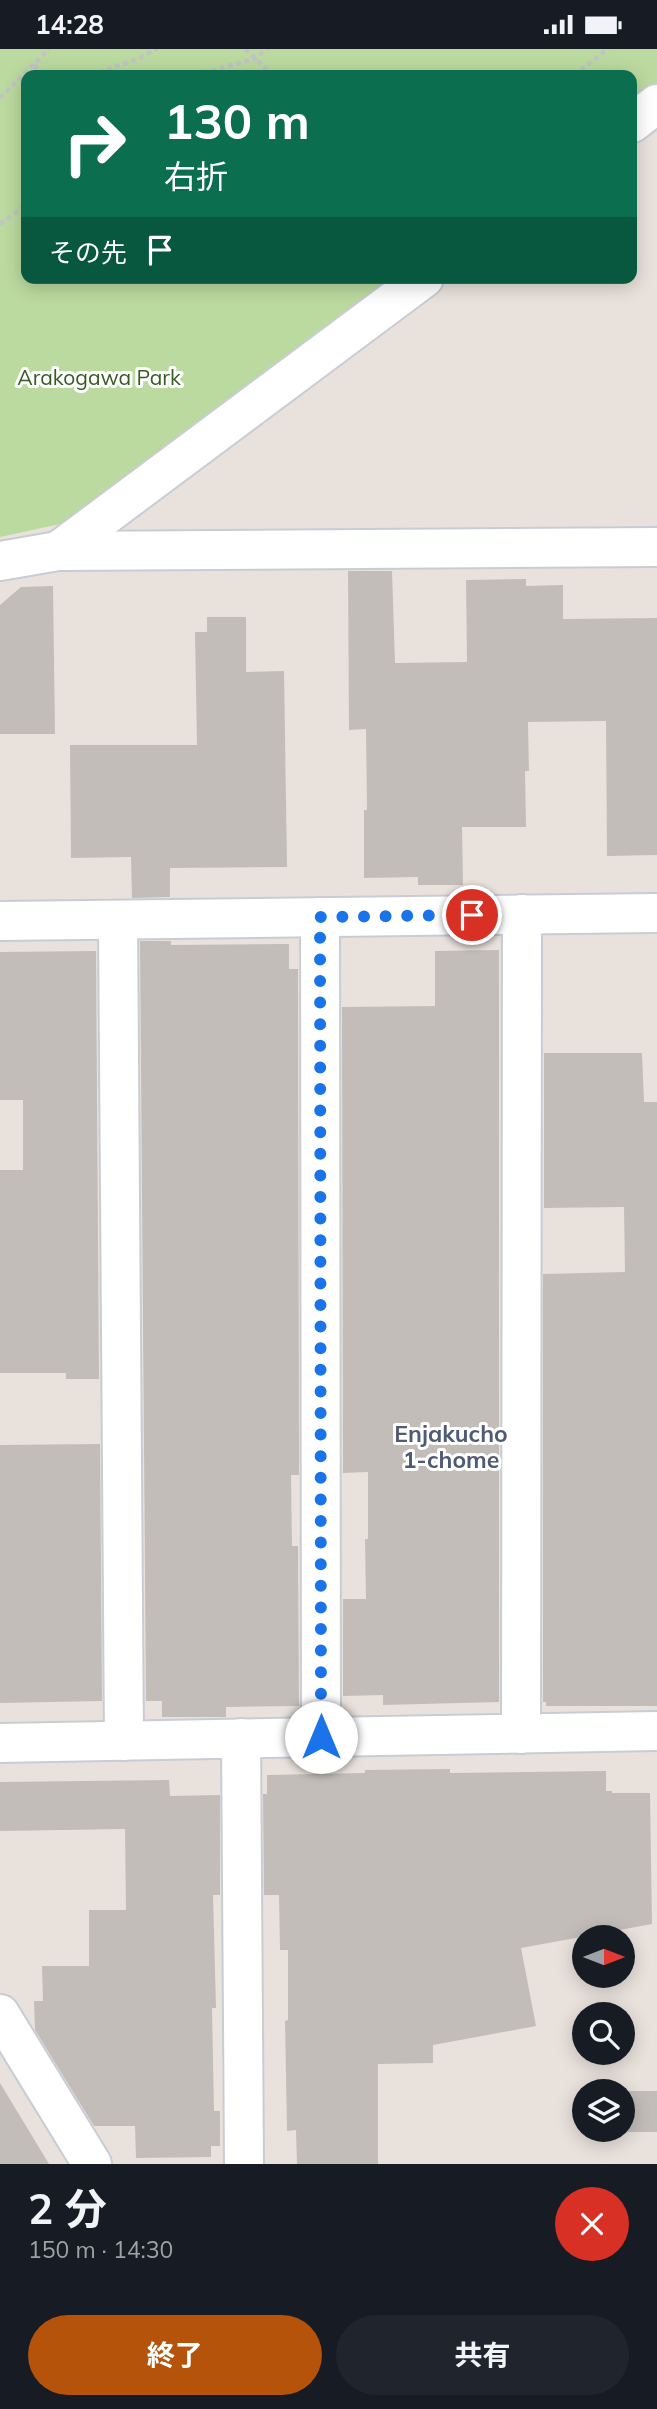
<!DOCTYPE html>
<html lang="ja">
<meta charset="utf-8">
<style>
:root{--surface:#171b24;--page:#20242c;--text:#f1f3f6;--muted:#9ea1a6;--accent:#b45309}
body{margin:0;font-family:Mulish,"Noto Sans JP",sans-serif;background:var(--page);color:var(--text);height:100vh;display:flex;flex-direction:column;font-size:26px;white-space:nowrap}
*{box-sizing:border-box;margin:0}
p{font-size:23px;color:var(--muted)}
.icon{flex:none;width:38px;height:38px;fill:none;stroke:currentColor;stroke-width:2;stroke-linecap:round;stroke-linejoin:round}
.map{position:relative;height:2115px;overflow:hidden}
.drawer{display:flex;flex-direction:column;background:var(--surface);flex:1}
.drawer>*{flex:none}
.hud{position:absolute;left:21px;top:21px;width:616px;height:214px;border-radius:14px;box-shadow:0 4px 18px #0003;background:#0b6e4f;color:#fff;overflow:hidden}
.needle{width:46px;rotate:90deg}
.controls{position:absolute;left:572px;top:1876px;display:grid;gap:14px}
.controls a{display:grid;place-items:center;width:63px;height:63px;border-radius:50%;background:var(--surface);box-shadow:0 4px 18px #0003;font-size:35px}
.pin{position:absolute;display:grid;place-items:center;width:60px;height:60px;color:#fff;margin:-30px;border:4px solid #fff;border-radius:50%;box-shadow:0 2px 7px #0007}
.me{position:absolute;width:77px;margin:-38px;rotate:0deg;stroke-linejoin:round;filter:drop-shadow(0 0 5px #0008)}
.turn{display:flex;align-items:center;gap:24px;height:147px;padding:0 28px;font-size:32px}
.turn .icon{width:91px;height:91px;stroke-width:2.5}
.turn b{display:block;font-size:49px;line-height:60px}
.then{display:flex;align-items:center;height:66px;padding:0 28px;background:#0003;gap:14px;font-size:26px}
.round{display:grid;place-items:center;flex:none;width:74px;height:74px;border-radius:37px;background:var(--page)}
.summary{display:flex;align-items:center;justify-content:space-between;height:119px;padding:0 28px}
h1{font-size:42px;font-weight:700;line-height:52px}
.primary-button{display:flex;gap:14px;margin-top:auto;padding:14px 28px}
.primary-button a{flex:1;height:80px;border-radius:42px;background:var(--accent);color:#fff;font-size:28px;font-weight:700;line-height:80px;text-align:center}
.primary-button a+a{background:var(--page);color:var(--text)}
.status{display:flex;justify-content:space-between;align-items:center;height:49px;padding:0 35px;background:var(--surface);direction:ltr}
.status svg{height:19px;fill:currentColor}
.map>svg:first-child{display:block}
.green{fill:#bbda9f}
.building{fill:#c2bdb8}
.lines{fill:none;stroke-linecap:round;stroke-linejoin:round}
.minor-casing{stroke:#c8ccd5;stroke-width:42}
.path{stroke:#c3c3c3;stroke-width:4.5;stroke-dasharray:5 3.5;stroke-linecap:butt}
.minor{stroke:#fff;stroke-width:38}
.route{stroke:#1a73e8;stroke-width:12;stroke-dasharray:0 21.6}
.labels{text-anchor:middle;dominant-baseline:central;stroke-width:6;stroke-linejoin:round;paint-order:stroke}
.park-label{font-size:21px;fill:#365c22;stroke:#fff}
.neighbourhood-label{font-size:23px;font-weight:bold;fill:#4f5a74;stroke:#fff}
</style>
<div class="status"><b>14:28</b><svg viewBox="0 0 49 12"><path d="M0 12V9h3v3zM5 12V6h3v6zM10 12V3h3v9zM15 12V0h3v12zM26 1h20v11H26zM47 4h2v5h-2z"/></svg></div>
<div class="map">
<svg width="657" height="2115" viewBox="0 0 657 2115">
<rect width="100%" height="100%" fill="#e9e2dc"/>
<!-- green -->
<polygon class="green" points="0,0 657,0 657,39 632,57 632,26 26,26 26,229 399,229 69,473 0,488"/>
<!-- building -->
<g class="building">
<polygon points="348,522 392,522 395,614 467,613 466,531 526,530 526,537 563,536 563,570 657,569 657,806 607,807 606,672 528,673 529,722 525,722 526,778 462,778 463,836 418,836 418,828 364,829 364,761 367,761 366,680 349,681"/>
<polygon points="53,537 55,685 0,685 0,556 21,538"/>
<polygon points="207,568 246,568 246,623 284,622 287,818 170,819 170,848 132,849 131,808 71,809 70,696 197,696 195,583 207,583"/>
<polygon points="140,892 171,892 171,896 289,895 289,920 298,920 299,1426 291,1426 292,1497 298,1497 299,1657 226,1658 226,1668 162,1668 162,1652 146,1652"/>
<polygon points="499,901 499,1653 383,1656 383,1646 343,1647 343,1550 366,1550 365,1490 368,1490 368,1423 343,1424 342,958 435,957 435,902"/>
<polygon points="96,902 99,1330 66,1330 66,1324 0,1324 0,1121 23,1121 23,1051 0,1051 0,903"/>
<polygon points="544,1004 642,1004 644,1053 657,1053 657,1657 546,1657 546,1653 543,1653 543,1225 625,1223 624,1158 544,1159"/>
<polygon points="100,1395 102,1652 0,1654 0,1396"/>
<polygon points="450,1720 450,1724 606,1722 606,1742 612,1742 612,1744 650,1744 652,1875 521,1899 536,1977 433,1996 433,2014 378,2015 378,2115 297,2115 296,2081 287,2082 285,1972 288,1971 288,1901 280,1901 279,1846 264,1846 263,1745 267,1745 267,1726 365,1724 365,1721"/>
<polygon points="169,1731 170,1747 220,1746 220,1846 213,1846 216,1959 212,1959 214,2062 220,2062 220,2097 211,2097 211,2108 136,2109 135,2077 94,2077 35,1981 34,1952 43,1952 42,1917 89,1917 89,1861 126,1861 125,1780 0,1782 0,1733"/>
<polygon points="0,2034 49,2115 0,2115"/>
<polygon points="610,2042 657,2042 657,2083 610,2083 610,2081 623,2081 623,2042"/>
</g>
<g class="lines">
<defs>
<g id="minor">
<polyline points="632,74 657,55"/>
<polyline points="58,502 424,229"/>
<polyline points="0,512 58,502 657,498"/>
<polyline points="320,868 321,1688"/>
<polyline points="118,871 124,1692"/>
<polyline points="0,872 657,864"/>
<polyline points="521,1685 522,865"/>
<polyline points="241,1689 244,2115"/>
<polyline points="0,1694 657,1682"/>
<polyline points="0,1965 92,2115"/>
</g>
</defs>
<!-- minor casing -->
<use href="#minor" class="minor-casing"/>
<!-- path -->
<g class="path">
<polyline points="245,0 273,26"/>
<polyline points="34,16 44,26"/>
<polyline points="91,26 140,9 156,0"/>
<polyline points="195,26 254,10 267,0"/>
<polyline points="574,26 608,0"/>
<polyline points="0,49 49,0"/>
<polyline points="0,175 26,156"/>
</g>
<!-- minor -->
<use href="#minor" class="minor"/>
</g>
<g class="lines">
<!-- route -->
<polyline class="route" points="321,1688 320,868 472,866"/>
</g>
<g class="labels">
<!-- park labels -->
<g class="park-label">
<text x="99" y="328">Arakogawa Park</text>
</g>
<!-- neighbourhood labels -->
<g class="neighbourhood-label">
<text x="451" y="1384">Enjakucho<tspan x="451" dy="26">1-chome</tspan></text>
</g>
</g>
</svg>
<div class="controls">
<a><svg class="needle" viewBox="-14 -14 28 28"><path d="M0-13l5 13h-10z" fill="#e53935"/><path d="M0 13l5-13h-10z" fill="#9ea1a6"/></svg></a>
<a><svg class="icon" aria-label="search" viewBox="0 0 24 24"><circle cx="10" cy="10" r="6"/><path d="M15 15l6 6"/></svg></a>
<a><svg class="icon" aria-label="layers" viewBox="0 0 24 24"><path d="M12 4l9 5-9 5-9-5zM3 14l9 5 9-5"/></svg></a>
</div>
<div class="pin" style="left:472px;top:866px;background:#d93025"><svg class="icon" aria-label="arrive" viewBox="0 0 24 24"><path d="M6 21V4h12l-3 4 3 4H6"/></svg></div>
<svg class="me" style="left:321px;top:1688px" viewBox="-20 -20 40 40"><circle r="19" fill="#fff"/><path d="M0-13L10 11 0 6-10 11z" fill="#1a73e8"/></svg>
<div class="hud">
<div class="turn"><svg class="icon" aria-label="right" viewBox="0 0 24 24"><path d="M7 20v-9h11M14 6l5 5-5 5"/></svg><div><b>130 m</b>右折</div></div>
<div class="then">その先<svg class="icon" aria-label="arrive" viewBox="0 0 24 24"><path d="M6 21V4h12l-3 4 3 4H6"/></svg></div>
</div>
</div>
<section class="drawer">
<div class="summary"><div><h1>2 分</h1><p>150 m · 14:30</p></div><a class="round" style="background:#d93025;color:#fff"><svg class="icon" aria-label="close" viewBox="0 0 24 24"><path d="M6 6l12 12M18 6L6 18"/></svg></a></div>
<div class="primary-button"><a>終了</a><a>共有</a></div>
</section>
